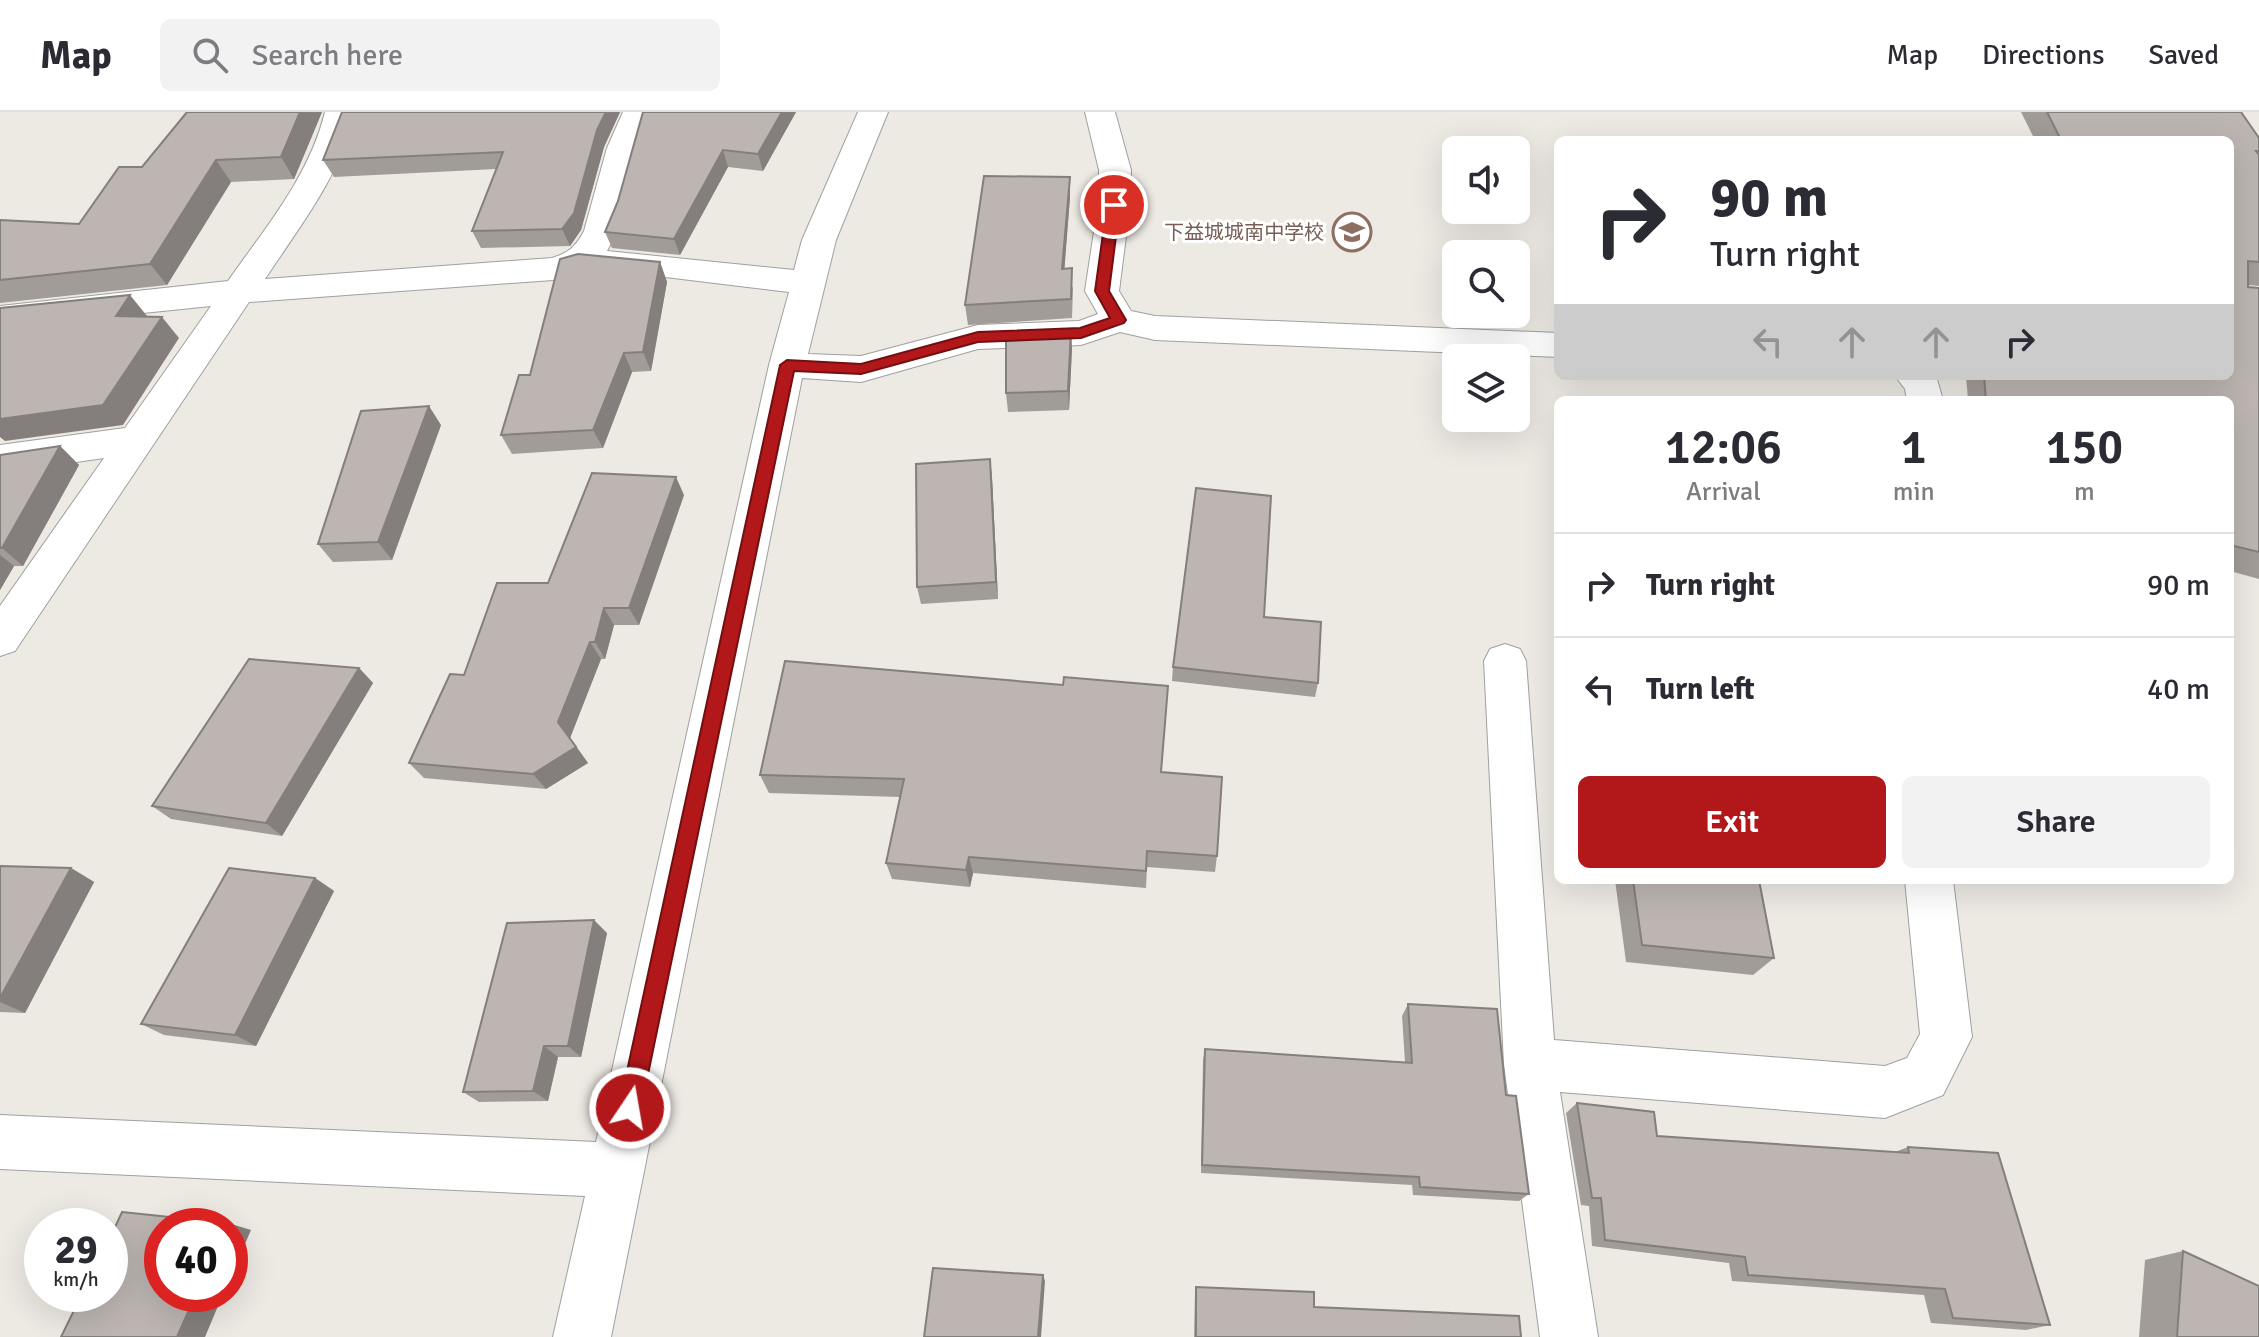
<!DOCTYPE html>
<meta charset="utf-8">
<style>
:root{--surface:#fff;--page:#f2f2f3;--text:#2b2b33;--muted:#7c7c81;--line:#e1e1e2;--accent:#b2171a}
body{margin:0;font-family:Signika,"Noto Sans JP",sans-serif;background:var(--page);color:var(--text);height:100vh;display:flex;flex-direction:column;font-size:30px;white-space:nowrap}
*{box-sizing:border-box;margin:0}
p{font-size:26px;color:var(--muted)}
.icon{flex:none;width:44px;height:44px;fill:none;stroke:currentColor;stroke-width:2;stroke-linecap:round;stroke-linejoin:round}
.map{position:relative;flex:1;overflow:hidden}
.drawer{position:absolute;left:1554px;top:284px;width:680px;height:488px;display:flex;flex-direction:column;background:var(--surface);border-radius:12px;box-shadow:0 8px 32px #0002}
.drawer>*{flex:none}
.top-card{position:absolute;left:1554px;top:24px;width:680px;height:244px;border-radius:12px;box-shadow:0 8px 32px #0002;background:#fff;color:var(--text);overflow:hidden}
.controls{position:absolute;left:1442px;top:24px;display:grid;gap:16px}
.controls a{display:grid;place-items:center;width:88px;height:88px;border-radius:12px;background:var(--surface);box-shadow:0 8px 32px #0002;font-size:40px}
.speed{position:absolute;left:24px;top:1096px;display:flex;gap:16px;font-size:40px;font-weight:700;text-align:center}
.speed>*{display:grid;place-content:center;width:104px;height:104px;border-radius:50%;background:var(--surface);box-shadow:0 8px 32px #0002;line-height:1}
.speed small{font-size:20px;font-weight:400}
.speed .limit{border:12px solid #d22;background:#fff;color:#111}
.pin{position:absolute;display:grid;place-items:center;width:68px;height:68px;color:#fff;margin:-34px;border:4px solid #fff;border-radius:50%;box-shadow:0 2px 8px #0007}
.me{position:absolute;width:88px;margin:-44px;rotate:12deg;stroke-linejoin:round;filter:drop-shadow(0 0 6px #0008)}
.turn{display:flex;align-items:center;gap:28px;height:168px;padding:0 24px;font-size:36px}
.turn .icon{width:104px;height:104px;stroke-width:2.5}
.turn b{display:block;font-size:56px;line-height:68px}
.lanes{display:flex;align-items:center;height:76px;padding:0 24px;background:#0003;justify-content:center;gap:40px;direction:ltr}
.lanes .off{opacity:.35}
.eta{display:flex;justify-content:space-evenly;align-items:center;height:136px;text-align:center}
.eta b{font-size:48px;font-weight:600;line-height:56px}
.cta{display:flex;gap:16px;margin-top:auto;padding:16px 24px}
.cta a{flex:1;height:92px;border-radius:12px;background:var(--accent);color:#fff;font-size:32px;font-weight:600;line-height:92px;text-align:center}
.cta a+a{background:var(--page);color:var(--text)}
ul{padding:0;list-style:none}
li{display:flex;align-items:center;gap:24px;height:104px;padding:0 24px;border-top:2px solid var(--line)}
li div{flex:1}
li b{display:block;font-size:30px}
li em{font-style:normal}
header{display:flex;align-items:center;gap:48px;box-sizing:border-box;height:112px;padding:0 40px;background:var(--surface);border-bottom:2px solid var(--line)}
header strong{font-size:38px}
nav{display:flex;gap:44px;margin-inline-start:auto;font-size:28px}
.search{width:560px;height:72px;background:var(--page);display:flex;align-items:center;gap:20px;box-sizing:border-box;padding:0 28px;border-radius:12px;color:var(--muted);font-size:30px}
.map>svg:first-child{display:block}
.lines{fill:none;stroke-linecap:round;stroke-linejoin:round}
.minor-casing{stroke:#a0a0a0;stroke-width:2}
.minor{fill:#fff;fill-rule:evenodd}
.wall{fill:#a29c98}
.shaded-wall{fill:#847f7c}
.building{fill:#bcb5b1;stroke:#847f7c;stroke-width:2}
.route{fill:#b2171a;stroke:#740f11;stroke-width:2}
.labels{text-anchor:middle;dominant-baseline:central;stroke-width:6;stroke-linejoin:round;paint-order:stroke}
.far-education-label{font-size:20px;fill:#785e54;stroke:#fff;text-anchor:end}
</style>
<header>
<strong>Map</strong>
<div class="search"><svg class="icon" aria-label="search" viewBox="0 0 24 24"><circle cx="10" cy="10" r="6"/><path d="M15 15l6 6"/></svg>Search here</div>
<nav><a>Map</a><a>Directions</a><a>Saved</a></nav>
</header>
<div class="map">
<svg width="2259" height="1225" viewBox="0 0 2259 1225">
<rect width="100%" height="100%" fill="#ede9e3"/>
<g class="lines">
<defs>
<g id="minor">
<path d="M325 0H355C341 63 300 114 265 167L552 146C569 141 576 134 584 119L607 36 623 0H653C630 44 632 96 607 139L794 158 802 128 858 0H888L836 128 808 242 861 244 978 213 1079 209 1098 202 1085 179 1098 93 1099 58 1085 0H1115L1131 58 1130 93 1119 179 1131 199 1155 204 1558 221V245L1155 228 1120 220 1081 233 978 237 861 270 802 266 611 1225H553L585 1084 0 1057V1003L596 1030 769 253 789 180 591 156 553 168 249 190 15 539 0 544V494L104 346 0 361V333L125 316 211 194 17 214 0 221V194L228 169C265 116 309 65 325 0Z"/>
<polygon points="1895,264 1936,264 1943,288 1907,288 1905,277"/>
<polygon points="1505,532 1520,537 1526,549 1554,928 1885,954 1907,946 1920,922 1905,768 1953,768 1972,925 1943,983 1885,1006 1560,980 1598,1225 1540,1225 1504,952 1484,549 1490,537"/>
</g>
</defs>
<!-- minor casing -->
<use href="#minor" class="minor-casing"/>
<!-- minor -->
<use href="#minor" class="minor"/>
</g>
<!-- wall -->
<g class="wall">
<polygon points="322,0 294,67 231,70 167,173 0,191 0,108 79,112"/>
<polygon points="342,0 620,0 604,35 581,118 570,134 481,136 472,119 496,57 334,65 323,48"/>
<polygon points="643,0 796,0 763,59 728,55 680,143 612,136 605,120 618,89"/>
<polygon points="2021,0 2241,0 2259,26 2259,174 2248,173 2248,175 2259,176 2259,467 2230,459 2230,288 1968,288 1966,264 2230,264 2230,28 2035,28"/>
<polygon points="1070,85 1064,157 1073,176 1072,206 968,213 965,193"/>
<polygon points="660,150 667,170 651,259 632,260 603,336 512,342 501,323 530,263"/>
<polygon points="1072,236 1069,298 1008,300 1006,281"/>
<polygon points="441,313 392,448 333,450 318,432"/>
<polygon points="60,334 79,353 23,454 14,454 0,478 0,343"/>
<polygon points="990,347 992,366 998,487 921,492 917,475"/>
<polygon points="684,383 639,513 614,513 605,547 601,547 570,626 588,651 546,677 424,666 409,651 464,563"/>
<polygon points="1173,555 1318,571 1315,585 1172,569"/>
<polygon points="359,556 373,571 282,724 171,707 152,694"/>
<polygon points="1167,593 1161,660 1217,744 1215,760 1147,755 1146,776 973,761 970,775 892,767 886,751 900,685 769,681 760,663"/>
<polygon points="0,754 71,756 94,770 25,901 0,900"/>
<polygon points="315,766 334,779 256,934 164,923 141,912"/>
<polygon points="1615,768 1759,768 1774,846 1753,863 1626,850"/>
<polygon points="607,821 581,945 558,945 548,989 479,990 463,980"/>
<polygon points="1408,892 1506,983 1529,1082 1519,1089 1413,1083 1412,1073 1201,1061 1203,948 1205,937 1405,950 1402,904"/>
<polygon points="1577,991 1657,1024 1895,1040 1908,1035 2050,1213 2026,1218 1931,1211 1924,1183 1732,1169 1729,1151 1592,1134 1589,1094 1581,1093 1566,1001"/>
<polygon points="2183,1139 2259,1225 2139,1225 2145,1148"/>
<polygon points="1196,1175 1314,1195 1521,1225 1194,1225 1195,1180"/>
</g>
<!-- shaded-wall -->
<g class="shaded-wall">
<polygon points="300,0 322,0 294,67 281,45"/>
<polygon points="606,0 620,0 604,35 581,118 570,134 562,117 597,18"/>
<polygon points="782,0 796,0 763,59 758,42"/>
<polygon points="723,38 728,55 680,143 674,127"/>
<polygon points="216,48 231,70 167,173 150,152"/>
<polygon points="1070,65 1070,85 1063,176 1062,157"/>
<polygon points="660,150 667,170 651,259 643,240"/>
<polygon points="130,183 147,204 134,225 116,204"/>
<polygon points="162,205 179,226 123,313 5,329 0,325 0,307"/>
<polygon points="1071,217 1072,236 1069,298 1068,279"/>
<polygon points="624,241 632,260 603,336 593,318"/>
<polygon points="429,294 441,313 392,448 378,430"/>
<polygon points="60,334 79,353 23,454 2,436"/>
<polygon points="990,347 992,366 998,487 996,470"/>
<polygon points="676,365 684,383 639,513 629,496"/>
<polygon points="0,443 14,454 0,478"/>
<polygon points="604,496 614,513 605,547 595,530"/>
<polygon points="590,530 601,547 570,626 588,651 546,677 533,662 558,610"/>
<polygon points="359,556 373,571 282,724 266,711"/>
<polygon points="969,745 973,761 970,775 966,758"/>
<polygon points="71,756 94,770 25,901 0,890 0,886"/>
<polygon points="315,766 334,779 256,934 235,923"/>
<polygon points="594,808 607,821 581,945 568,934"/>
<polygon points="544,934 558,945 548,989 533,979"/>
<polygon points="228,1111 251,1118 230,1167 230,1114 227,1114"/>
<polygon points="1043,1163 1045,1169 1041,1225 1038,1225"/>
<polygon points="196,1182 223,1182 205,1225 177,1225"/>
</g>
<!-- building -->
<g class="building">
<polygon points="187,0 300,0 281,45 216,48 150,152 0,168 0,108 79,112 119,55 142,55"/>
<polygon points="342,0 606,0 597,18 574,101 562,117 472,119 503,40 323,48"/>
<polygon points="643,0 782,0 758,42 723,38 674,127 605,120 618,89"/>
<polygon points="2047,0 2241,0 2259,26 2259,39 2256,39 2259,43 2259,150 2248,149 2248,175 2259,176 2259,440 2230,433 2230,288 1986,288 1984,264 2230,264 2230,28 2061,28"/>
<polygon points="984,64 1070,65 1062,157 1072,156 1071,187 965,193"/>
<polygon points="578,142 660,150 643,240 624,241 593,318 501,323 519,263 530,263 560,147"/>
<polygon points="130,183 116,204 162,205 103,293 0,307 0,196"/>
<polygon points="1071,217 1068,279 1006,281 1006,220"/>
<polygon points="429,294 378,430 318,432 361,299"/>
<polygon points="60,334 2,436 0,436 0,343"/>
<polygon points="990,347 996,470 917,475 916,352"/>
<polygon points="592,361 676,365 629,496 604,496 595,530 590,530 558,610 576,635 533,662 409,651 450,562 464,563 497,471 548,471"/>
<polygon points="1196,376 1271,384 1264,505 1321,510 1318,571 1173,555"/>
<polygon points="249,547 359,556 266,711 152,694"/>
<polygon points="785,549 1063,573 1064,565 1168,574 1161,660 1222,665 1217,744 1147,739 1146,759 969,745 966,758 886,751 904,667 760,663"/>
<polygon points="0,754 71,756 0,886"/>
<polygon points="229,756 315,766 235,923 141,912"/>
<polygon points="1633,768 1759,768 1774,846 1642,833"/>
<polygon points="594,808 568,934 544,934 533,979 463,980 507,811"/>
<polygon points="1408,892 1497,897 1506,983 1516,984 1529,1082 1420,1075 1419,1065 1202,1053 1205,937 1412,951"/>
<polygon points="1577,991 1654,1000 1657,1024 1909,1041 1908,1035 1998,1041 2050,1213 1953,1206 1945,1177 1748,1163 1745,1145 1605,1128 1601,1086 1592,1086"/>
<polygon points="122,1100 228,1111 227,1114 162,1114 162,1182 196,1182 177,1225 61,1225 82,1182 110,1182 110,1126"/>
<polygon points="2183,1139 2259,1174 2259,1225 2177,1225"/>
<polygon points="933,1156 1043,1163 1038,1225 924,1225"/>
<polygon points="1196,1175 1314,1180 1314,1195 1519,1204 1521,1225 1196,1225"/>
</g>
<!-- route -->
<polygon class="route" points="1114,89 1120,93 1109,179 1126,208 1124,211 1081,226 978,230 861,262 794,259 641,996 637,1004 630,1007 622,1004 619,996 780,253 787,248 861,252 978,220 1080,216 1110,206 1095,179 1107,93"/>
<!-- icons -->
<defs>
<symbol id="school-ring" viewBox="-11 -11 22 22"><circle r="9.5" fill="#fff" stroke="#8d6e63" stroke-width="1.5"/><path d="M0-5L7-2L0 1L-7-2ZM-4 1L0 2.5L4 1V4Q0 6-4 4Z" fill="#8d6e63"/></symbol>
</defs>
<g fill-rule="evenodd">
<use href="#school-ring" x="1330" y="98" width="44" height="44"/>
</g>
<g class="labels">
<!-- far-education labels -->
<g class="far-education-label">
<text x="1324" y="120">下益城城南中学校</text>
</g>
</g>
</svg>
<div class="controls">
<a><svg class="icon" aria-label="sound" viewBox="0 0 24 24"><path d="M4 9h4l5-4v14l-5-4H4zM17 9q2 3 0 6"/></svg></a>
<a><svg class="icon" aria-label="search" viewBox="0 0 24 24"><circle cx="10" cy="10" r="6"/><path d="M15 15l6 6"/></svg></a>
<a><svg class="icon" aria-label="layers" viewBox="0 0 24 24"><path d="M12 4l9 5-9 5-9-5zM3 14l9 5 9-5"/></svg></a>
</div>
<div class="speed"><div>29<small>km/h</small></div><div class="limit">40</div></div>
<div class="pin" style="left:1114px;top:93px;background:#d93025"><svg class="icon" aria-label="arrive" viewBox="0 0 24 24"><path d="M6 21V4h12l-3 4 3 4H6"/></svg></div>
<svg class="me" style="left:630px;top:996px" viewBox="-20 -20 40 40"><circle r="17" fill="#b2171a" stroke="#fff" stroke-width="3"/><path d="M0-11L8 9 0 5-8 9z" fill="#fff"/></svg>
<div class="top-card">
<div class="turn"><svg class="icon" aria-label="right" viewBox="0 0 24 24"><path d="M7 20v-9h11M14 6l5 5-5 5"/></svg><div><b>90 m</b>Turn right</div></div>
<div class="lanes"><svg class="icon off" aria-label="left" viewBox="0 0 24 24"><path d="M17 20v-9H6M10 6l-5 5 5 5"/></svg><svg class="icon off" aria-label="ahead" viewBox="0 0 24 24"><path d="M12 20V5M6 11l6-6 6 6"/></svg><svg class="icon off" aria-label="ahead" viewBox="0 0 24 24"><path d="M12 20V5M6 11l6-6 6 6"/></svg><svg class="icon" aria-label="right" viewBox="0 0 24 24"><path d="M7 20v-9h11M14 6l5 5-5 5"/></svg></div>
</div>
<section class="drawer">
<div class="eta">
<div><b>12:06</b><p>Arrival</p></div>
<div><b>1</b><p>min</p></div>
<div><b>150</b><p>m</p></div>
</div>
<ul>
<li><svg class="icon" aria-label="right" viewBox="0 0 24 24"><path d="M7 20v-9h11M14 6l5 5-5 5"/></svg><div><b>Turn right</b></div><em>90 m</em></li>
<li><svg class="icon" aria-label="left" viewBox="0 0 24 24"><path d="M17 20v-9H6M10 6l-5 5 5 5"/></svg><div><b>Turn left</b></div><em>40 m</em></li>
</ul>
<div class="cta"><a>Exit</a><a>Share</a></div>
</section>
</div>
